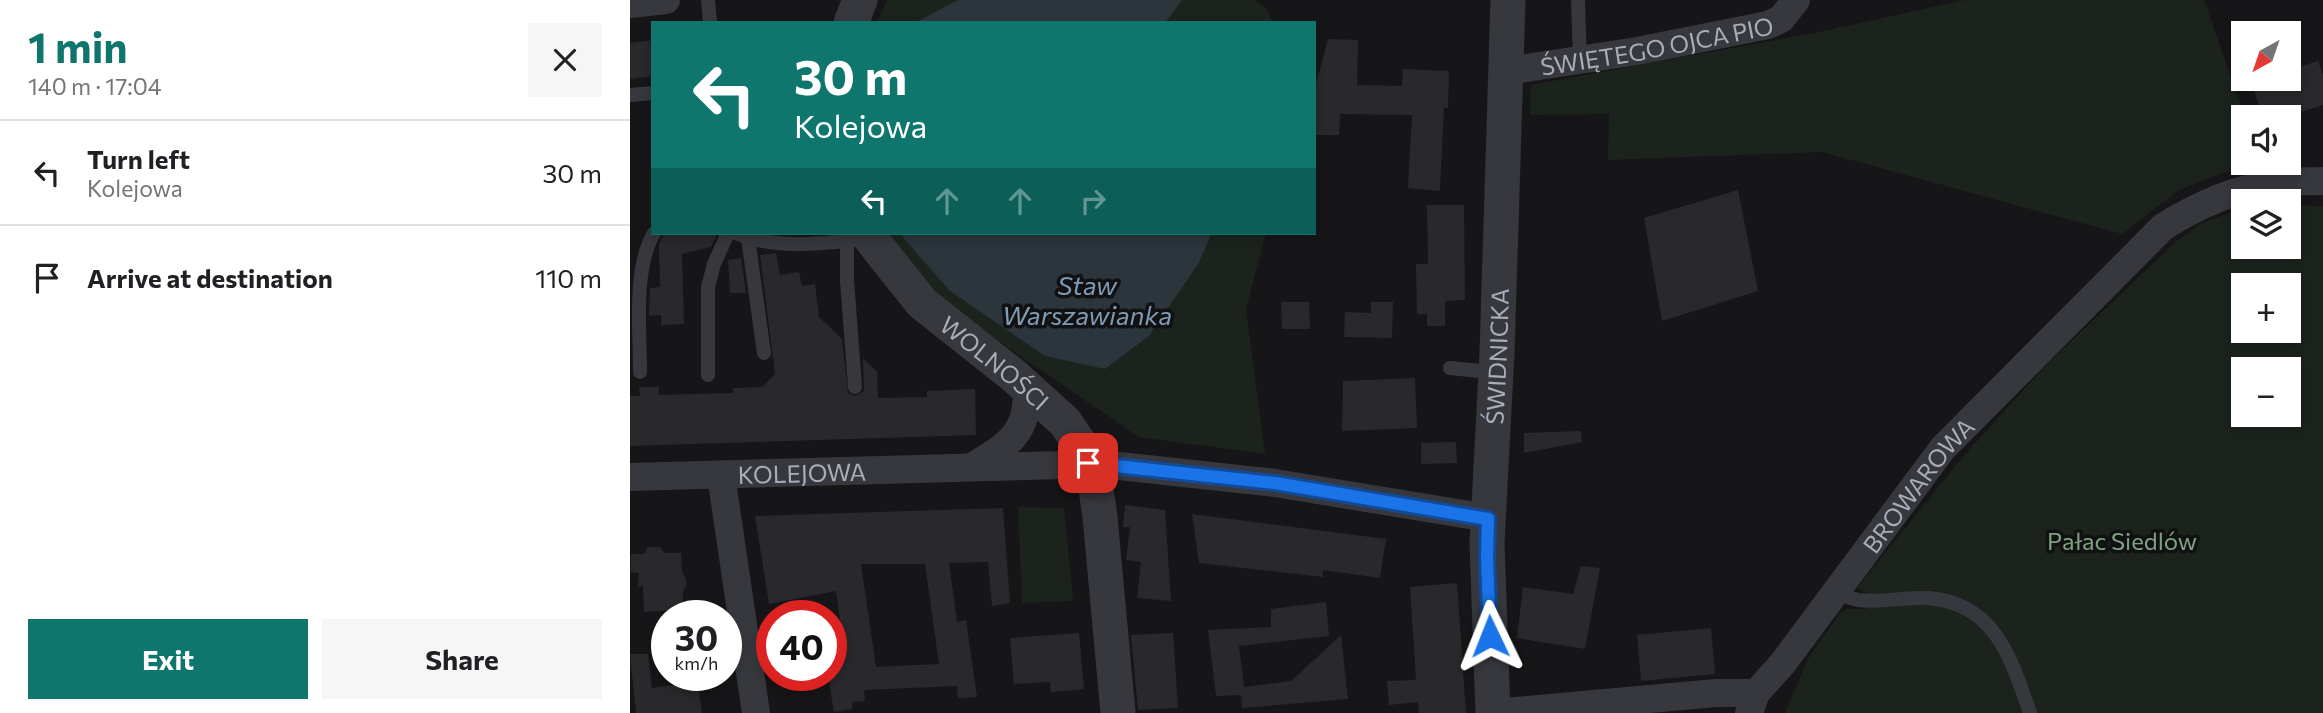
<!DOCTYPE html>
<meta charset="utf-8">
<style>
:root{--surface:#fff;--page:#f6f6f6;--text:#202124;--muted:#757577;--line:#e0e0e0;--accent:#0f766e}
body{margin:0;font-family:Commissioner,sans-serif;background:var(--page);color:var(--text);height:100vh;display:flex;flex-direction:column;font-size:26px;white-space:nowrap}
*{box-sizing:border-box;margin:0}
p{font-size:23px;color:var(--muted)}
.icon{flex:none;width:38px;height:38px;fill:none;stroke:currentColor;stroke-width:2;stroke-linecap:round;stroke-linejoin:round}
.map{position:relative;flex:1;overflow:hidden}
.sheet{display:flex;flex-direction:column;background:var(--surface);width:630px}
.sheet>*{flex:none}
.top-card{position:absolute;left:21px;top:21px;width:665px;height:214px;border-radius:0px;box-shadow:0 4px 10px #0003;background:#0f766e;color:#fff;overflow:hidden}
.needle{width:46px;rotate:220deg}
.controls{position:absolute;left:1601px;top:21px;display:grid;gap:14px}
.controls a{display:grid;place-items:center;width:70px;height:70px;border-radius:0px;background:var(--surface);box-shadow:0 4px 10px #0003;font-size:35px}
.speed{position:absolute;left:21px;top:600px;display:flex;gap:14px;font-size:35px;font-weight:700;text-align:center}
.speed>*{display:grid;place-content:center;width:91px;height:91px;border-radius:50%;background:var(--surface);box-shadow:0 4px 10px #0003;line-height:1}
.speed small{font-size:18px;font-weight:400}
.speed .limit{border:10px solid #d22;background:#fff;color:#111}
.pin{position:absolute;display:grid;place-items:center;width:60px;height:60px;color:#fff;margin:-30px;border-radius:14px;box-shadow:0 4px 10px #0006}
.me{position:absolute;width:77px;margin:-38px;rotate:358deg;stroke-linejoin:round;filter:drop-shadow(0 0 5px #0008)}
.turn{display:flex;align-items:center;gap:24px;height:147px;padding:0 28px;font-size:32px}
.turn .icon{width:91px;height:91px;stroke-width:2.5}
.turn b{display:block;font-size:49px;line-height:60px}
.lanes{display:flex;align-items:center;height:66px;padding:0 28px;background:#0003;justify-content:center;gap:35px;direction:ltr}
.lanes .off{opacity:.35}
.round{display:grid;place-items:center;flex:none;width:74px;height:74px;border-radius:0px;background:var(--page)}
.head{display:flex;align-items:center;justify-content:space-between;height:119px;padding:0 28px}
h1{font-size:42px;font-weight:700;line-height:52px;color:var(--accent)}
.action{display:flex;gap:14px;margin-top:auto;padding:14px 28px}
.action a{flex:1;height:80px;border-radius:0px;background:var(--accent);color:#fff;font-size:28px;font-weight:700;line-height:80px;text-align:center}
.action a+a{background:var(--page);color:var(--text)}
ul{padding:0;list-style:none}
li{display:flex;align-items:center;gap:21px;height:105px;padding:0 28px;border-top:2px solid var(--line)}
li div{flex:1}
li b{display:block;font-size:26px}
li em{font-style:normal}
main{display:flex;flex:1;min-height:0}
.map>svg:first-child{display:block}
.green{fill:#1c231d;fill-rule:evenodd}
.water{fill:#2c353c}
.building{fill:#29292c;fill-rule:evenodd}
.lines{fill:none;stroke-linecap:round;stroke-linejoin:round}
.service{stroke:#37383d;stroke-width:14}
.minor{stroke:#37383d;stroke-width:28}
.tertiary{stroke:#37383d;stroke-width:35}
.route-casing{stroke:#114b97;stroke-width:18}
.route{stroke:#1a73e8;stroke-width:12}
.labels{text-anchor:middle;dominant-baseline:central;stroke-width:7;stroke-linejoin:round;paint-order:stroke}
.street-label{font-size:24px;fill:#a8adb8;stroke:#111113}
.park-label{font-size:24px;fill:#7fa381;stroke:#111113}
.water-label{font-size:26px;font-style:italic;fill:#7f9bb3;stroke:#111113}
</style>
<main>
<section class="sheet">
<div class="head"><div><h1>1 min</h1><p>140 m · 17:04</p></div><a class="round"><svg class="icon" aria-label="close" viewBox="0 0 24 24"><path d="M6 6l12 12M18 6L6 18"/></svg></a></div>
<ul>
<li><svg class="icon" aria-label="left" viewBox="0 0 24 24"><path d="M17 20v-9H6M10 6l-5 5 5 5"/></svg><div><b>Turn left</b><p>Kolejowa</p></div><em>30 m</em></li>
<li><svg class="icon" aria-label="arrive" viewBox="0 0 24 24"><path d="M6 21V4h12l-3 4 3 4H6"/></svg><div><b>Arrive at destination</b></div><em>110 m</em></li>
</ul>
<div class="action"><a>Exit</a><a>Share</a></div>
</section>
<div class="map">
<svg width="1693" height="713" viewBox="0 0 1693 713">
<rect width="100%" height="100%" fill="#161618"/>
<!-- green -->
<g class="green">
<polygon points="257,0 624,0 637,9 643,23 247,23"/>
<polygon points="1335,0 1574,0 1615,117 1614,117 1614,163 1632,163 1589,174 1549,190 1492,234 1192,152 978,160 979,114 900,115 901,85 1189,32"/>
<path d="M1659 205 1693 206V713H1155L1179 657 1210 613 1217 609H1237L1238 593 1227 588 1331 459 1417 364 1547 241 1574 222 1613 209 1614 247H1659ZM1614 285H1659V331H1614ZM1614 369H1659V415H1614Z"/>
<polygon points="255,233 636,233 616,309 635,454 509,437 302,296"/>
<polygon points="388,507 434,508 443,601 392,603"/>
</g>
<!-- water -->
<g class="water">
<polygon points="328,0 552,0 535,23 285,23"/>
<polygon points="269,233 582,233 568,264 519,336 475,369 415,356 320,291"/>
</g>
<!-- building -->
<g class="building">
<polygon points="698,39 728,40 727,85 772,86 773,69 819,71 818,108 814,107 810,191 778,188 782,115 710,114 709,135 684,135 684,91"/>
<polygon points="23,40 23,76 0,79 0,43"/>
<polygon points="1688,61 1693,75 1693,105 1655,117 1633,117 1621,82 1632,79 1659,79 1659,70"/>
<polygon points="1108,190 1128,291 1032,321 1014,218"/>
<polygon points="797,205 834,205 835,300 815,301 815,326 797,326 797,314 787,314 786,264 798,264"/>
<polygon points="34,233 88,233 81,247 52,254 54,324 31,325 31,315 19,316 20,288 30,287 29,245"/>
<polygon points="146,253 150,275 169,272 172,286 185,284 189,317 212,339 218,393 226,396 234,391 233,358 247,372 248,398 297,397 297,391 345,389 346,435 0,446 0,396 10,396 9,387 29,387 29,395 103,393 103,388 132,387 145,374 130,255"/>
<polygon points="111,258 116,293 100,293 98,260"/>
<polygon points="651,302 679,302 680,329 652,329"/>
<polygon points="741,302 763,302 762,338 714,337 715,312 741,313"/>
<polygon points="785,378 787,428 712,431 713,381"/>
<polygon points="951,431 952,442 894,453 894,433"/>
<polygon points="826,442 827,463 791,464 791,443"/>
<polygon points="495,505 535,510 541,601 507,598 511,562 496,560 500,527 493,527"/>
<path d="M373 508 380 603 362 606 358 562 319 563 327 622 336 620 347 697 328 698 327 686 234 690 235 701 222 702V709L204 712 198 676H201V629L211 627 206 591 139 604 125 516ZM231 564H295L309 664 246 667Z"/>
<polygon points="562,514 756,539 750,578 693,570 693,577 569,563"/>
<polygon points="18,547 30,547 34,553 51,553 52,572 56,579 56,585 53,592 53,610 14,612 13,586 8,587 9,573 1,572 1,554 14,554"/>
<polygon points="951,566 970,568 955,649 887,638 893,587 943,594"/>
<polygon points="827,583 836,713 789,713 788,702 759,705 757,681 786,680 780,587"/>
<polygon points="696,602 699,636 609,646 614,687 661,681 711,635 718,699 612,708 611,695 586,696 578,630 641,627 641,609"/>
<polygon points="1081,628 1085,674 1011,681 1007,635"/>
<polygon points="449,633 454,689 421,692 420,682 384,684 380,638"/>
<polygon points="543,633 548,708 508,710 501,635"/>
<polygon points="0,654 18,654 22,688 67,682 72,713 6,713"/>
</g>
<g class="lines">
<!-- service -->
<g class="service">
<polyline points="78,0 80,23"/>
<polyline points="948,0 950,60"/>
<polyline points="0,95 23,93"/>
<path d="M106 233C142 249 188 244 226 240"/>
<polyline points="118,238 134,353"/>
<polyline points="217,241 217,280 225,387"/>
<polyline points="820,368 850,371 866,369"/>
<path d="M10 372C10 330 3 269 24 233"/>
<polyline points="78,375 78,287 84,264 98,233"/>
<path d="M1208 590 1218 597 1228 600C1251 603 1274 597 1298 598 1365 603 1381 658 1400 713"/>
</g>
<!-- minor -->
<g class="minor">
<polyline points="0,4 36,0"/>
<path id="s1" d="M877 71 1007 51 1138 25 1151 19 1166 0"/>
<path d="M343 466C379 446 401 430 396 385"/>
<polyline points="91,475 126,713"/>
<path id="s2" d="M0 477 471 464 645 483 858 518"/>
<polyline points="864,713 1086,693 1126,693"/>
<path id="s3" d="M1119 713 1126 693 1153 663 1313 448 1533 227C1566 206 1605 189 1644 183 1660 180 1677 182 1693 181"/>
</g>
<!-- tertiary -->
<g class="tertiary">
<polyline points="221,23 230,0"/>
<path id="s4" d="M240 233 241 239 292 303 383 375 435 422 452 447 458 463 466 489 470 517 488 713"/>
<path id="s5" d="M863 713 857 543 867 353 878 0"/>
</g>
</g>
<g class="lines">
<defs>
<polyline id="route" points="458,463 645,483 858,519 857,558 860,636"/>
</defs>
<!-- route casing -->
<use href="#route" class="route-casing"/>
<!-- route -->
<use href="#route" class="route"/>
</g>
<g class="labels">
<!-- street labels -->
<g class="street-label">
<text stroke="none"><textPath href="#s1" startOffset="152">ŚWIĘTEGO OJCA PIO</textPath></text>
<text stroke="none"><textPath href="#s5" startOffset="357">ŚWIDNICKA</textPath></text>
<text stroke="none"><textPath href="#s4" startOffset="182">WOLNOŚCI</textPath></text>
<text stroke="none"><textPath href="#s2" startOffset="172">KOLEJOWA</textPath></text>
<text stroke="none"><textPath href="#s3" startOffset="285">BROWAROWA</textPath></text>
</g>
<!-- park labels -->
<g class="park-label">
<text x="1492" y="540">Pałac Siedlów</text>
</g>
<!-- water labels -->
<g class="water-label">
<text x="457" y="284">Staw<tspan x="457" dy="30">Warszawianka</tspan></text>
</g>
</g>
</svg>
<div class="controls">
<a><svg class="needle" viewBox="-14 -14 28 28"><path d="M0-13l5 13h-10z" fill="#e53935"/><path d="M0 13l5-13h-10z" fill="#757577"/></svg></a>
<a><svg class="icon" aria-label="sound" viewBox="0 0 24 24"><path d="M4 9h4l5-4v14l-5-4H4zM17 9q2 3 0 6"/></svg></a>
<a><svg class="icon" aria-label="layers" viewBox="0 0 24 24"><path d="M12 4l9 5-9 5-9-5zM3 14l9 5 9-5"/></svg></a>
<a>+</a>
<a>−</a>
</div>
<div class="speed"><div>30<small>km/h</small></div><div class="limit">40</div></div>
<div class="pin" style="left:458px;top:463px;background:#d93025"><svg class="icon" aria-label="arrive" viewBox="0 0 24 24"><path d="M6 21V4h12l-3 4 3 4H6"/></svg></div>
<svg class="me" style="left:860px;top:636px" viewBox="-20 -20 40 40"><path d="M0-17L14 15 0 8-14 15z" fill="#1a73e8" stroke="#fff" stroke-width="4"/></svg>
<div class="top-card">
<div class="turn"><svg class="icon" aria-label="left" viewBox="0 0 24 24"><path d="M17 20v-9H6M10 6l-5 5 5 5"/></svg><div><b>30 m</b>Kolejowa</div></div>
<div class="lanes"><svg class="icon" aria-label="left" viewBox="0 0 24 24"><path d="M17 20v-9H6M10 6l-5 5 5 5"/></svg><svg class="icon off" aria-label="ahead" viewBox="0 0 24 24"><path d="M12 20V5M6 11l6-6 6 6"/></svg><svg class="icon off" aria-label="ahead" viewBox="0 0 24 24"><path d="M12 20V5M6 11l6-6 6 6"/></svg><svg class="icon off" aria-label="right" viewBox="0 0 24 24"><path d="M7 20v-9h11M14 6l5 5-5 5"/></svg></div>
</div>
</div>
</main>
